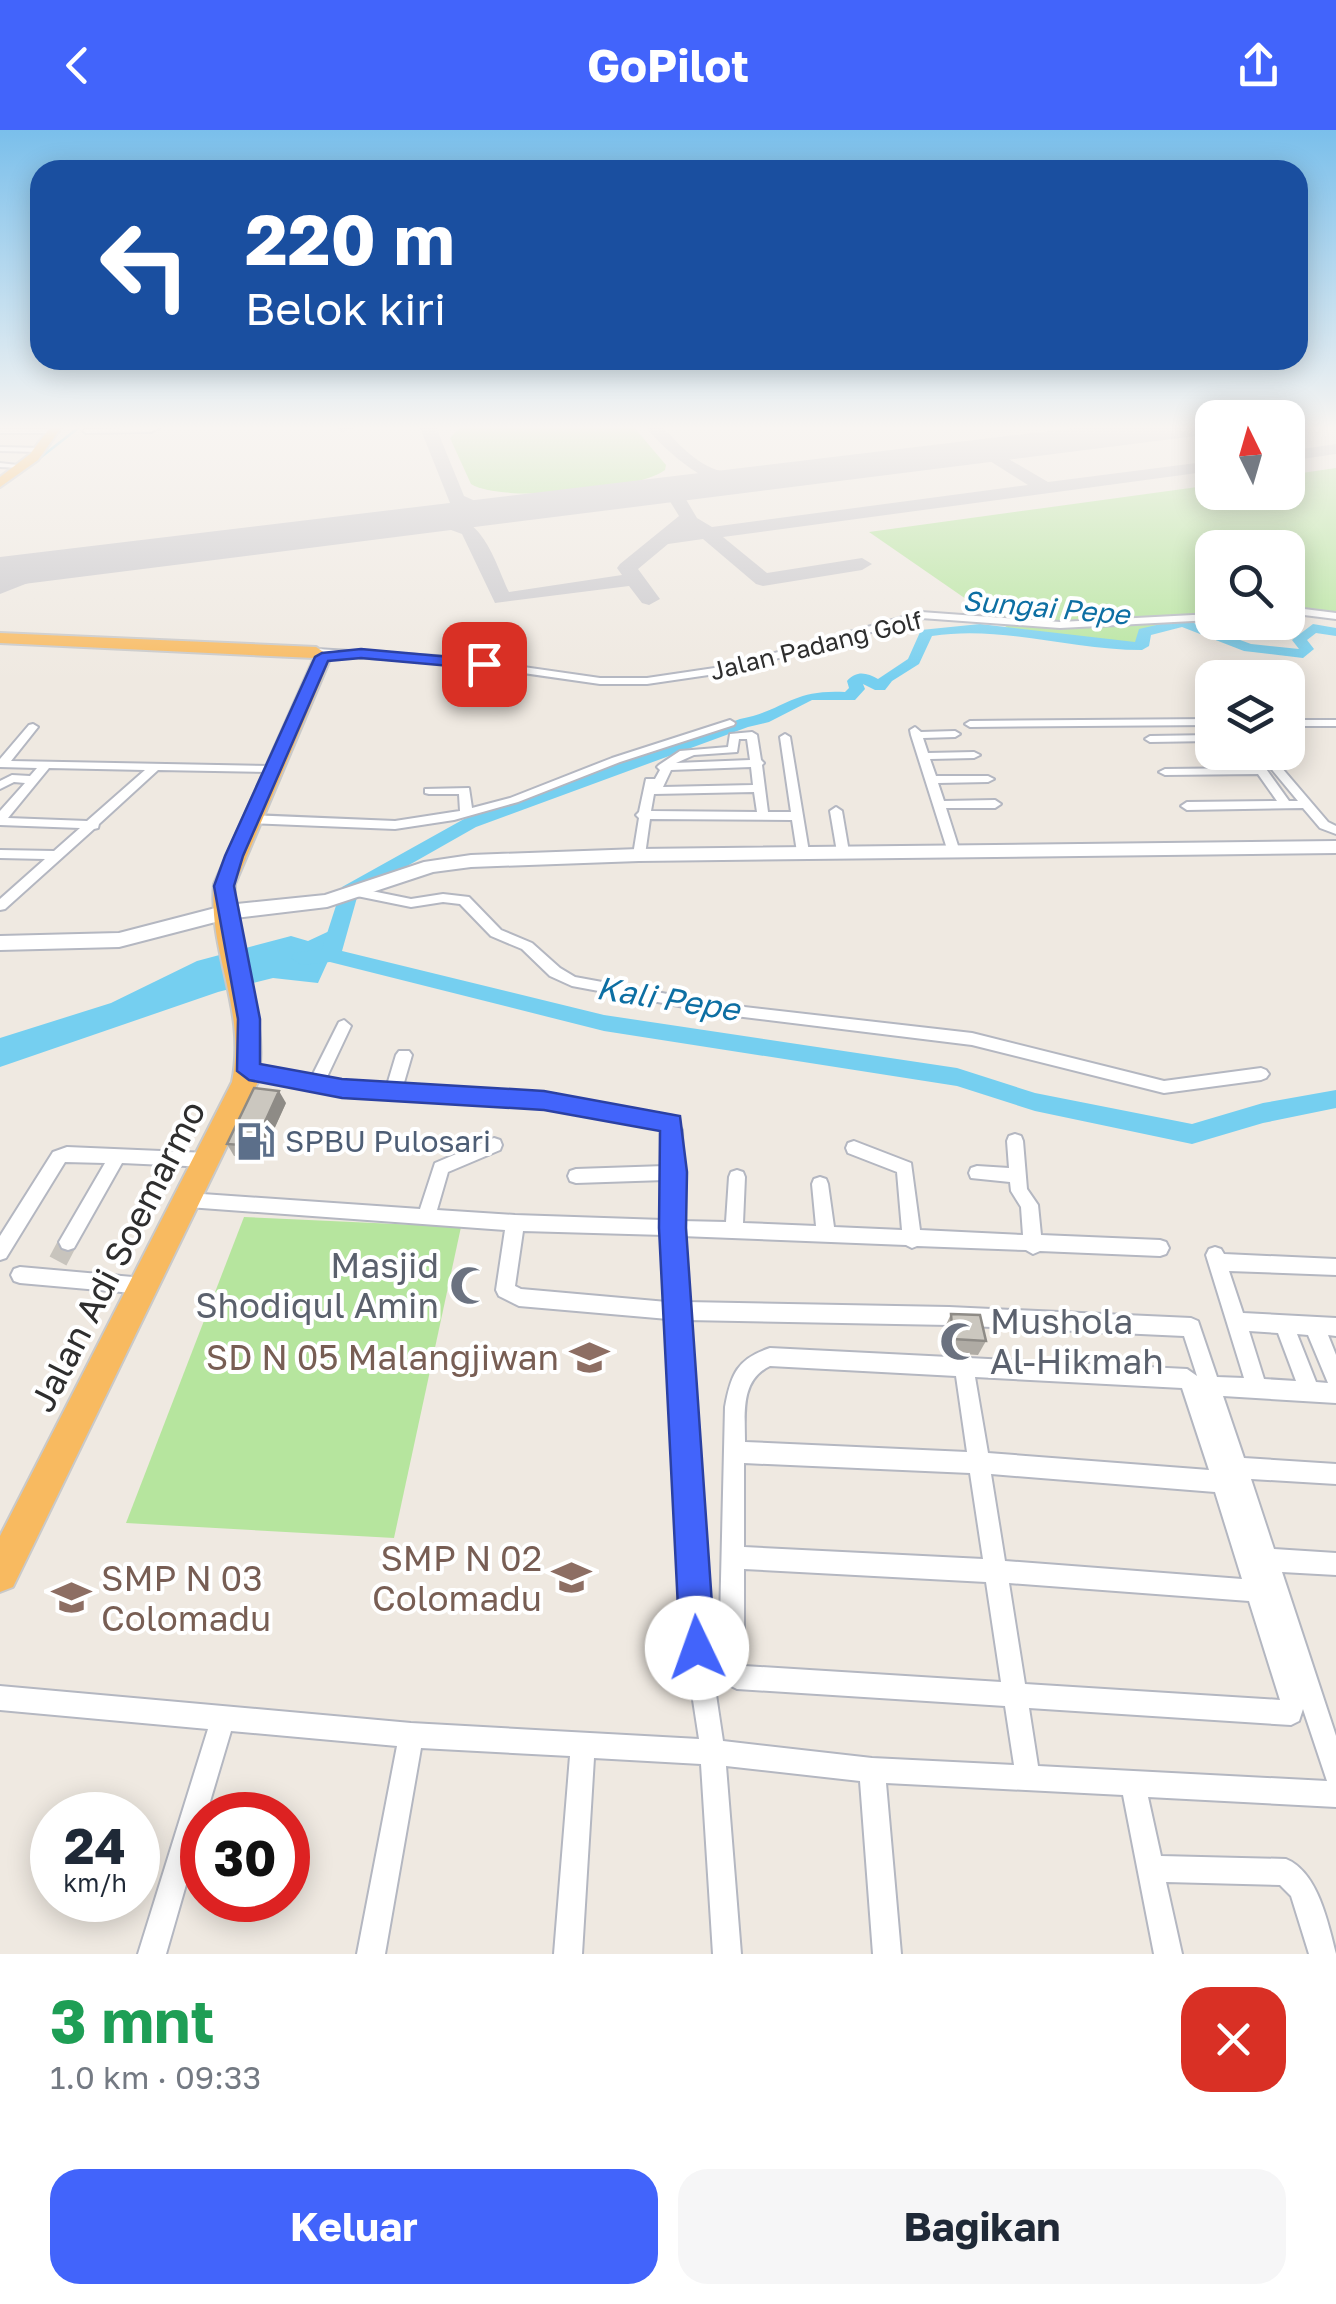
<!DOCTYPE html>
<html lang="id">
<meta charset="utf-8">
<style>
:root{--surface:#fff;--page:#f6f6f7;--text:#1f2937;--muted:#747a83;--accent:#4264fb}
body{margin:0;font-family:"Golos Text",sans-serif;background:var(--page);color:var(--text);height:100vh;display:flex;flex-direction:column;font-size:38px;white-space:nowrap}
*{box-sizing:border-box;margin:0}
p{font-size:32px;color:var(--muted)}
.icon{flex:none;width:55px;height:55px;fill:none;stroke:currentColor;stroke-width:2;stroke-linecap:round;stroke-linejoin:round}
.map{position:relative;height:1824px;overflow:hidden}
.sheet{display:flex;flex-direction:column;background:var(--surface);flex:1}
.sheet>*{flex:none}
.guide{position:absolute;left:30px;top:30px;width:1278px;height:210px;border-radius:30px;box-shadow:0 5px 25px #0003;background:#1a4fa0;color:#fff;overflow:hidden}
.needle{width:65px;rotate:355deg}
.controls{position:absolute;left:1195px;top:270px;display:grid;gap:20px}
.controls a{display:grid;place-items:center;width:110px;height:110px;border-radius:20px;background:var(--surface);box-shadow:0 5px 25px #0003;font-size:50px}
.speed{position:absolute;left:30px;top:1662px;display:flex;gap:20px;font-size:50px;font-weight:700;text-align:center}
.speed>*{display:grid;place-content:center;width:130px;height:130px;border-radius:50%;background:var(--surface);box-shadow:0 5px 25px #0003;line-height:1}
.speed small{font-size:25px;font-weight:400}
.speed .limit{border:15px solid #d22;background:#fff;color:#111}
.pin{position:absolute;display:grid;place-items:center;width:85px;height:85px;color:#fff;margin:-42px;border-radius:20px;box-shadow:0 5px 15px #0006}
.me{position:absolute;width:110px;margin:-55px;rotate:357deg;stroke-linejoin:round;filter:drop-shadow(0 0 8px #0008)}
.turn{display:flex;align-items:center;gap:35px;height:210px;padding:0 50px;font-size:45px}
.turn .icon{width:130px;height:130px;stroke-width:2.5}
.turn b{display:block;font-size:70px;line-height:85px}
.round{display:grid;place-items:center;flex:none;width:105px;height:105px;border-radius:30px;background:var(--page)}
.summary{display:flex;align-items:center;justify-content:space-between;height:170px;padding:0 50px}
h1{font-size:60px;font-weight:700;line-height:75px;color:#1e9e55}
.button{display:flex;gap:20px;margin-top:auto;padding:20px 50px}
.button a{flex:1;height:115px;border-radius:30px;background:var(--accent);color:#fff;font-size:40px;font-weight:700;line-height:115px;text-align:center}
.button a+a{background:var(--page);color:var(--text)}
header{display:flex;justify-content:space-between;align-items:center;height:130px;padding:0 50px;background:var(--accent);color:#fff;font-size:45px;font-weight:700}
.map>svg:first-child{display:block}
.green{fill:#b6e59e}
.water{fill:#75cff0}
.lines{fill:none;stroke-linecap:round;stroke-linejoin:round}
.stream{stroke:#75cff0;stroke-width:2.5}
.river{fill:#75cff0;fill-rule:evenodd}
.taxiway{fill:#c9c8cc;fill-rule:evenodd}
.runway{fill:#c9c8cc;fill-rule:evenodd}
.minor-tunnel{stroke:#c8c4bd;stroke-width:19;stroke-dasharray:19 10;stroke-linecap:butt}
.minor-casing{stroke:#b4b7c1;stroke-width:4}
.secondary-casing{stroke:#b4b7c1;stroke-width:4}
.trunk-casing{stroke:#c9c9c9;stroke-width:4}
.minor{fill:#fff;fill-rule:evenodd}
.secondary{fill:#fff;fill-rule:evenodd}
.trunk{fill:#f8ba60;fill-rule:evenodd}
.wall{fill:#afaba4}
.shaded-wall{fill:#8e8b86}
.building{fill:#cbc7bf;stroke:#8e8b86;stroke-width:2.5}
.route{fill:#4264fb;stroke:#2b41a3;stroke-width:2.5}
.labels{text-anchor:middle;dominant-baseline:central;stroke-width:8;stroke-linejoin:round;paint-order:stroke}
.far-street-label{font-size:25px;fill:#2e2e2e;stroke:#fff}
.far-water-label{font-size:28px;font-style:italic;fill:#0d6fa3;stroke:#fff}
.service-label{font-size:30px;fill:#4e5e75;stroke:#fff;text-anchor:start}
.water-label{font-size:32px;font-style:italic;fill:#0d6fa3;stroke:#fff}
.near-street-label{font-size:35px;fill:#2e2e2e;stroke:#fff}
.near-worship-label{font-size:35px;fill:#5b616d;stroke:#fff;text-anchor:end}
.near-education-label{font-size:35px;fill:#785e54;stroke:#fff;text-anchor:end}
</style>
<header><svg class="icon" aria-label="back" viewBox="0 0 24 24"><path d="M15 5l-7 7 7 7"/></svg>GoPilot<svg class="icon" aria-label="share" viewBox="0 0 24 24"><path d="M12 15V3M7 8l5-5 5 5M5 13v7h14v-7"/></svg></header>
<div class="map">
<svg width="1336" height="1824" viewBox="0 0 1336 1824">
<rect width="100%" height="100%" fill="#efe9e1"/>
<!-- green -->
<g class="green">
<path d="M462 295H632L666 335 665 340C637 361 501 373 471 354L450 308Z"/>
<polygon points="1336,338 1336,489 1288,482 1288,418 1212,418 1212,490 1164,493 1164,499 1148,502 1146,513 1126,515 1029,505 1027,500 1008,498 869,402 1212,355 1212,362 1288,362 1288,345"/>
<polygon points="244,1087 461,1097 394,1408 126,1393"/>
</g>
<!-- water -->
<polygon class="water" points="338,797 343,798 318,853 273,848 218,862 0,937 0,908 111,873 197,831 291,806 308,811"/>
<g class="lines">
<!-- stream -->
<polyline class="stream" points="36,331 82,295"/>
<!-- river -->
<path class="river" d="M1183 489 1251 514 1299 519 1292 510 1313 494 1336 498V506L1316 503 1307 510 1314 519 1303 528 1244 521 1182 497 1151 505 1149 516 1142 520C1071 520 1002 495 932 506L919 534 892 551 885 560H875L863 554 865 559 855 570H812L769 592 748 597 476 697 358 764 342 821 604 885 957 938 1035 963 1192 994 1263 973 1336 960V978L1263 993 1192 1014 1035 981 957 956 604 901 330 832 301 835 291 828 294 823 322 819 342 757 464 689 740 589C786 580 791 559 845 562L849 558 847 551C857 540 867 543 878 549L908 529 921 500 980 494 1135 512 1139 499Z"/>
<!-- taxiway -->
<g class="taxiway">
<polygon points="334,295 367,295 341,302"/>
<polygon points="419,295 435,295 464,366 480,373 510,376 510,384 477,384 450,373"/>
<path d="M644 295H661C678 313 696 335 721 341 735 345 750 342 761 350 725 377 666 322 644 295Z"/>
<polygon points="1336,314 1336,324 1288,331 1288,321"/>
<path d="M988 317 1048 352 1212 331V341L723 407 767 443 862 428 872 434 862 440 763 456 756 454 703 409 668 414 638 439 660 469 649 475 642 473 629 456 495 473 462 404 421 389C428 383 433 383 443 384 484 387 494 430 509 462L622 445 617 438 620 434 679 386 663 360 666 356H678L697 388 712 397 1028 355 982 326V318Z"/>
<polygon points="59,428 69,434 66,438 0,464 0,451"/>
</g>
<!-- runway -->
<polygon class="runway" points="1099,295 1212,295 1212,304 0,457 0,427"/>
<!-- minor-tunnel -->
<polyline class="minor-tunnel" points="58,1131 68,1112"/>
<defs>
<g id="minor">
<polygon points="155,295 164,295 151,302 86,303 83,301 86,299 150,298"/>
<polygon points="0,299 53,299 56,301 53,303 0,303"/>
<polygon points="0,317 40,318 44,320 40,322 0,321"/>
<polygon points="0,333 26,336 22,338 0,337"/>
<polygon points="1288,477 1336,483 1336,489 1288,483"/>
<polygon points="921,482 1060,492 1212,484 1212,490 1060,498 921,488 729,542 647,554 600,554 453,533 316,525 311,522 316,519 453,527 600,548 647,548 728,536"/>
<polygon points="1212,589 1212,595 970,597 965,594 970,591"/>
<polygon points="730,590 735,593 734,595 620,632 518,672 454,690 395,699 251,693 245,689 251,685 395,691 453,682 460,681 459,664 429,664 425,663 425,659 469,658 472,678 510,668 612,628"/>
<rect x="1288" y="590" width="48" height="6"/>
<path d="M33 594 38 597 11 631 273 636 279 639 273 642 158 640 99 694 98 698 94 699 5 779 0 780V769L45 729 0 728V720L54 721 80 698 0 695V681L25 653 14 652 0 659V651L12 645 30 646 37 638 0 637V629L29 595ZM49 638 145 640 87 691 8 688Z"/>
<polygon points="915,597 921,602 955,601 960,604 955,607 923,608 928,623 974,622 980,625 974,628 930,629 936,646 988,646 994,649 988,652 938,653 944,671 995,670 1001,674 995,678 946,678 960,722 958,725 950,725 948,722 911,605 910,600"/>
<path d="M752 602 757 605 761 630 764 633 762 635 768 682H791L780 607 785 604 790 607 809 722 807 725H799L797 722 792 690 650 689 645 725 639 729 635 728 633 725 639 688 636 685 639 682 646 649H655L660 640 657 637 659 635 680 621 728 617 730 604ZM739 609H747L750 630 676 633 694 625 737 622ZM751 637 753 655 663 657 671 640ZM754 662 757 682 651 681 654 664Z"/>
<polygon points="1212,605 1212,611 1150,612 1145,609 1150,606"/>
<polygon points="1243,622 1254,622 1289,671 1298,671 1269,636 1279,628 1287,628 1289,630 1281,637 1328,692 1336,696 1336,704 1320,698 1303,678 1187,680 1181,676 1187,672 1277,671 1258,644 1165,645 1159,642 1165,639 1254,638"/>
<polygon points="836,677 842,681 849,722 843,726 837,722 830,681"/>
<polygon points="357,758 411,769 443,764 469,767 501,800 532,813 560,838 575,847 727,875 972,903 1164,951 1261,938 1266,940 1269,944 1266,948 1261,950 1164,963 972,915 727,885 572,856 550,846 522,819 491,806 460,774 443,772 411,777 352,765 351,762"/>
<path d="M344 890 351 896 326 949 387 955 396 925 399 921H409L412 925 403 956 543 965 673 986 682 1000 683 1043 681 1091 726 1092 729 1047 731 1042 737 1040 743 1042 745 1047 743 1093 816 1096 812 1054 814 1049 820 1047 826 1049 828 1054 834 1097 902 1100 897 1042 848 1023 846 1018 848 1013 854 1011 911 1033 920 1100 1023 1105 1021 1077 1011 1061 1010 1052 971 1048 969 1043 971 1038 977 1036 1009 1038 1007 1011 1009 1006 1015 1004 1021 1006 1023 1011 1027 1059 1038 1075 1041 1105 1160 1110 1166 1112 1169 1118 1166 1124 1160 1126 1040 1121 1033 1124 1026 1120 917 1116 912 1118 906 1115 681 1106 686 1172 949 1177 1191 1188 1198 1191 1217 1247 1244 1248 1206 1125 1209 1119 1215 1117 1221 1119 1224 1124 1336 1129V1145L1229 1141 1243 1183 1336 1188V1206L1328 1205 1336 1225V1273L1223 1266 1244 1328 1336 1334V1354L1251 1349 1274 1419 1336 1423V1445L1282 1442 1336 1606V1677L1148 1667 1161 1726 1286 1729C1318 1742 1328 1793 1336 1824H1309L1291 1766 1280 1755 1166 1752 1182 1824H1154L1123 1665 886 1653 901 1824H873L860 1651 726 1636 741 1824H713L701 1634 594 1628 582 1824H554L570 1626 421 1618 385 1824H357L397 1616 231 1601 206 1685H202V1699L166 1824H138L208 1599 0 1580V1556L411 1593 699 1609 685 1518 668 1189 519 1176 499 1166 496 1160 505 1100 188 1077 182 1075 179 1070 182 1065 188 1063 420 1079 435 1033 494 1008 500 1010 502 1015 500 1020 448 1042 437 1080 515 1085 663 1090 665 1050 576 1053 570 1051 568 1046 570 1041 576 1039 665 1036 666 1002 662 997 543 977 315 961 249 947 244 945 241 941 244 937 249 935 312 946 339 892ZM523 1101 664 1105 667 1172 521 1159 515 1156ZM687 1190 949 1195 1184 1206 1197 1246 1187 1239 770 1218C737 1229 731 1244 725 1277L719 1535 729 1555 737 1559 1005 1576 1014 1635 872 1628 723 1611 709 1518ZM1249 1201 1278 1203 1296 1251 1264 1249ZM1297 1204 1308 1205 1328 1253 1316 1252ZM770 1236 956 1246 967 1322 745 1312C745 1284 740 1250 770 1236ZM975 1247 1182 1258 1209 1340 988 1323ZM744 1333 970 1343 983 1429 744 1417ZM991 1344 1215 1362 1242 1449 1005 1431ZM744 1439 986 1452 1001 1552 744 1536ZM1009 1453 1249 1471 1280 1570 1025 1554ZM1029 1578 1291 1595 1299 1591 1303 1579 1327 1651 1038 1636Z"/>
<polygon points="67,1017 208,1023 214,1025 216,1030 214,1035 208,1037 122,1033 74,1118 68,1120 62,1118 59,1112 105,1033 65,1032 6,1128 0,1130 0,1106 53,1022"/>
<polygon points="20,1137 144,1148 150,1150 153,1156 150,1162 144,1164 20,1153 14,1151 11,1145 14,1139"/>
</g>
<polygon id="secondary" points="1336,711 1336,723 639,731 471,737 433,742 327,777 227,789 119,817 0,820 0,806 119,803 227,775 325,765 424,732 471,725 639,719"/>
<g id="trunk">
<polygon points="52,295 63,295 38,330 0,357 0,347 30,324"/>
<path d="M0 503 316 517 331 527 235 754C231 823 271 882 258 952L13 1457 0 1462V1406L232 952C247 880 208 823 214 754L314 528 0 513Z"/>
</g>
</defs>
<!-- minor casing -->
<use href="#minor" class="minor-casing"/>
<!-- secondary casing -->
<use href="#secondary" class="secondary-casing"/>
<!-- trunk casing -->
<use href="#trunk" class="trunk-casing"/>
<!-- minor -->
<use href="#minor" class="minor"/>
<!-- secondary -->
<use href="#secondary" class="secondary"/>
<!-- trunk -->
<use href="#trunk" class="trunk"/>
</g>
<!-- wall -->
<g class="wall">
<polygon points="286,973 261,1028 234,1026 227,1014"/>
<polygon points="951,1184 986,1211 978,1225 946,1223 944,1199"/>
</g>
<!-- shaded-wall -->
<polygon class="shaded-wall" points="279,961 286,973 261,1028 254,1016"/>
<!-- building -->
<g class="building">
<polygon points="254,958 279,961 254,1016 227,1014"/>
<polygon points="951,1184 980,1185 986,1211 953,1209"/>
</g>
<!-- sky -->
<linearGradient id="sky" x2="0" y2="1"><stop stop-color="#7abfeb"/><stop offset="0.54" stop-color="#f8f5f2"/><stop offset="1" stop-color="#f8f5f2" stop-opacity="0"/></linearGradient>
<rect width="1336" height="551" fill="url(#sky)"/>
<!-- route -->
<polygon class="route" points="361,519 484,530 491,534 484,539 361,528 328,531 243,726 234,756 260,889 260,934 342,949 544,961 680,986 687,1042 686,1098 715,1518 710,1530 697,1535 685,1530 680,1518 659,1098 660,1001 544,980 342,968 249,950 237,941 238,889 214,756 225,726 315,527 322,523"/>
<!-- icons -->
<defs>
<symbol id="fuel-bare" viewBox="-9 -9 18 18"><path d="M-5.5-6h7V0h2V4h1.3V-2.5L3-4.5l.8-.8L6-3V5H2.5V1h-1V6h-7ZM-4.2-4.7v3.2H.2V-4.7Z" fill="#5c6f8a" stroke="#fff" stroke-width="2.5" paint-order="stroke"/></symbol>
<symbol id="mosque-bare" viewBox="-9 -9 18 18"><path d="M3.5-4.9A6 6 0 1 0 3.5 4.9A5 5 0 1 1 3.5-4.9Z" fill="#6b7280" stroke="#fff" stroke-width="2.5" paint-order="stroke"/></symbol>
<symbol id="school-bare" viewBox="-9 -9 18 18"><path d="M0-5L7-2L0 1L-7-2ZM-4 1L0 2.5L4 1V4Q0 6-4 4Z" fill="#8d6e63" stroke="#fff" stroke-width="2.5" paint-order="stroke"/></symbol>
</defs>
<g fill-rule="evenodd">
<use href="#fuel-bare" x="228" y="984" width="55" height="55"/>
<use href="#mosque-bare" x="442" y="1128" width="55" height="55"/>
<use href="#mosque-bare" x="932" y="1184" width="55" height="55"/>
<use href="#school-bare" x="562" y="1200" width="55" height="55"/>
<use href="#school-bare" x="544" y="1420" width="55" height="55"/>
<use href="#school-bare" x="44" y="1440" width="55" height="55"/>
</g>
<g class="labels">
<!-- far-street labels -->
<g class="far-street-label">
<text transform="translate(816 515) rotate(-14)">Jalan Padang Golf</text>
</g>
<!-- far-water labels -->
<g class="far-water-label">
<text transform="translate(1046 477) rotate(5)">Sungai Pepe</text>
</g>
<!-- service labels -->
<g class="service-label">
<text x="285" y="1011">SPBU Pulosari</text>
</g>
<!-- water labels -->
<g class="water-label">
<text transform="translate(668 868) rotate(9)">Kali Pepe</text>
</g>
<!-- near-street labels -->
<g class="near-street-label">
<text transform="translate(117 1126) rotate(-63)">Jalan Adi Soemarmo</text>
</g>
<!-- near-worship labels -->
<g class="near-worship-label">
<text x="439" y="1135">Masjid<tspan x="439" dy="40">Shodiqul Amin</tspan></text>
<text x="990" y="1191" text-anchor="start">Mushola<tspan x="990" dy="40">Al-Hikmah</tspan></text>
</g>
<!-- near-education labels -->
<g class="near-education-label">
<text x="559" y="1227">SD N 05 Malangjiwan</text>
<text x="542" y="1428">SMP N 02<tspan x="542" dy="40">Colomadu</tspan></text>
<text x="101" y="1448" text-anchor="start">SMP N 03<tspan x="101" dy="40">Colomadu</tspan></text>
</g>
</g>
</svg>
<div class="controls">
<a><svg class="needle" viewBox="-14 -14 28 28"><path d="M0-13l5 13h-10z" fill="#e53935"/><path d="M0 13l5-13h-10z" fill="#747a83"/></svg></a>
<a><svg class="icon" aria-label="search" viewBox="0 0 24 24"><circle cx="10" cy="10" r="6"/><path d="M15 15l6 6"/></svg></a>
<a><svg class="icon" aria-label="layers" viewBox="0 0 24 24"><path d="M12 4l9 5-9 5-9-5zM3 14l9 5 9-5"/></svg></a>
</div>
<div class="speed"><div>24<small>km/h</small></div><div class="limit">30</div></div>
<div class="pin" style="left:484px;top:534px;background:#d93025"><svg class="icon" aria-label="arrive" viewBox="0 0 24 24"><path d="M6 21V4h12l-3 4 3 4H6"/></svg></div>
<svg class="me" style="left:697px;top:1518px" viewBox="-20 -20 40 40"><circle r="19" fill="#fff"/><path d="M0-13L10 11 0 6-10 11z" fill="#4264fb"/></svg>
<div class="guide">
<div class="turn"><svg class="icon" aria-label="left" viewBox="0 0 24 24"><path d="M17 20v-9H6M10 6l-5 5 5 5"/></svg><div><b>220 m</b>Belok kiri</div></div>
</div>
</div>
<section class="sheet">
<div class="summary"><div><h1>3 mnt</h1><p>1.0 km · 09:33</p></div><a class="round" style="background:#d93025;color:#fff"><svg class="icon" aria-label="close" viewBox="0 0 24 24"><path d="M6 6l12 12M18 6L6 18"/></svg></a></div>
<div class="button"><a>Keluar</a><a>Bagikan</a></div>
</section>
